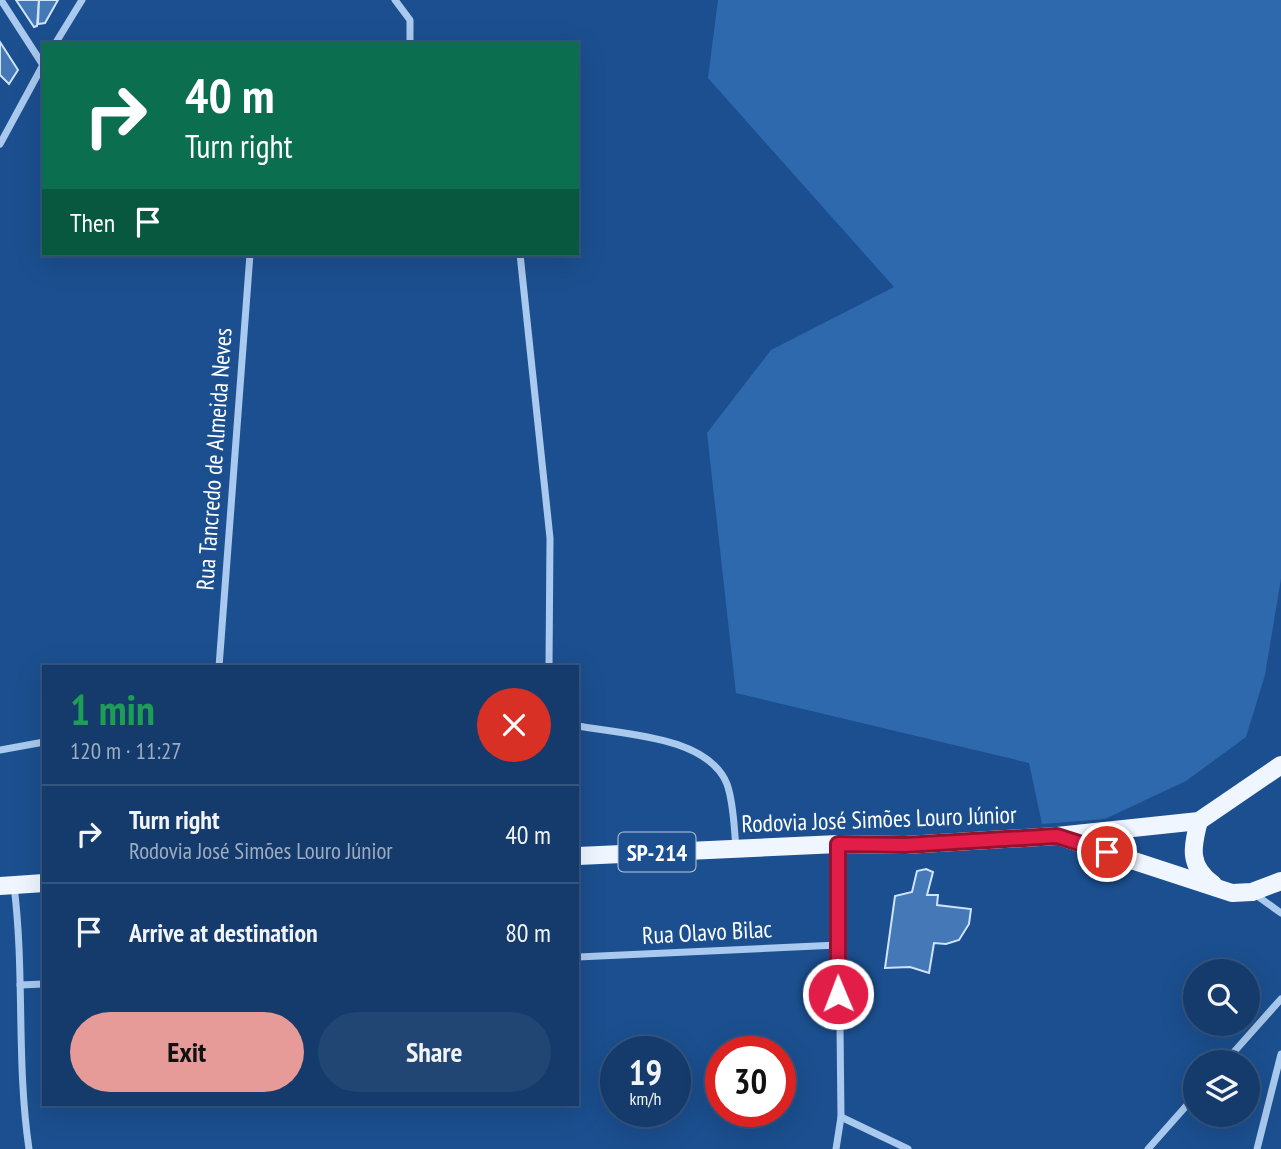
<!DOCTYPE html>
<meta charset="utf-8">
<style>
:root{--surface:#143b6b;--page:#214673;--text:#f1f3f6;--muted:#9dadc1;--line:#33557e;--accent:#e69b98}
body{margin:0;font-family:"PT Sans Narrow",sans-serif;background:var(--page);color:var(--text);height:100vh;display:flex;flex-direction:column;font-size:26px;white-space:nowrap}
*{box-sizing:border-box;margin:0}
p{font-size:23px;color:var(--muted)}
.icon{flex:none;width:38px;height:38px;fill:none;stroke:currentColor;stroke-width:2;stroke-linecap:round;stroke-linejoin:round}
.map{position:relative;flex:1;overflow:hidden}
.side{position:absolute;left:42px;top:665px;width:537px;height:441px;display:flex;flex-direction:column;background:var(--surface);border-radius:0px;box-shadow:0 7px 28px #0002,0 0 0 2px var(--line)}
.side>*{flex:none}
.top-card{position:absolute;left:42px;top:42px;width:537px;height:214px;border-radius:0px;box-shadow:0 7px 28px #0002,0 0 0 2px var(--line);background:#0b6e4f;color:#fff;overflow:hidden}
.fabs{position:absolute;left:1183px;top:959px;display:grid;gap:14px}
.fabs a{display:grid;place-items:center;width:77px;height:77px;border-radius:50%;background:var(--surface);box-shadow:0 7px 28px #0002,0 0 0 2px var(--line);font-size:35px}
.speed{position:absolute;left:600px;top:1036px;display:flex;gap:14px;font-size:35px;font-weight:700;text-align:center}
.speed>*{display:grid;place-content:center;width:91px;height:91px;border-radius:50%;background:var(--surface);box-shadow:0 7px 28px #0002,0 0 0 2px var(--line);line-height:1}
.speed small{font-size:18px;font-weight:400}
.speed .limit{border:10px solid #d22;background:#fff;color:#111}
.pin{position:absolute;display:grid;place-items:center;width:60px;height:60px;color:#fff;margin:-30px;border:4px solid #fff;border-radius:50%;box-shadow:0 2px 7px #0007}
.me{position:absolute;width:77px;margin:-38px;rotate:359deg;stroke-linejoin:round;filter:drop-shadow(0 0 5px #0008)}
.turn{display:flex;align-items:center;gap:24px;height:147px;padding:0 28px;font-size:32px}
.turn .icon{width:91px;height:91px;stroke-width:2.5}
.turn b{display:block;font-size:49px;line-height:60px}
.then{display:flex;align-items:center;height:66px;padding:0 28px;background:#0003;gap:14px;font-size:26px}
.round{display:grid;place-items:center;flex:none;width:74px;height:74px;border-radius:37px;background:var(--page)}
.overview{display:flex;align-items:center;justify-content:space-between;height:119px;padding:0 28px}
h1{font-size:42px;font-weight:600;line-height:52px;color:#1e9e55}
.button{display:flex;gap:14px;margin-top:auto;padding:14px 28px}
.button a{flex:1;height:80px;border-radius:42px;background:var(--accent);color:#111;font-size:28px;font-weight:600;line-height:80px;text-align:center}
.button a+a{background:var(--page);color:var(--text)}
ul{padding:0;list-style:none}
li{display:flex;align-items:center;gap:21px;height:98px;padding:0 28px;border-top:2px solid var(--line)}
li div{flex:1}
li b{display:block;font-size:26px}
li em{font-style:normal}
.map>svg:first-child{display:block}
.green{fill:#2e69ad}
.building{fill:#4478b7;stroke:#cfe3fa;stroke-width:2}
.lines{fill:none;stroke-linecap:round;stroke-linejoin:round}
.street{stroke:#a9c9ee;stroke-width:7}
.primary{stroke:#f0f6ff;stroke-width:18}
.route-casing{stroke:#92132f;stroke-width:18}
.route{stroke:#e11d48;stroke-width:12}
.labels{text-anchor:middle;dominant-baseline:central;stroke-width:6;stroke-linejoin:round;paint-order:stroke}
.shield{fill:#1b4f8f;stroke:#bbcadd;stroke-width:2}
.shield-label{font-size:23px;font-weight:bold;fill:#fff}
.street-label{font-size:24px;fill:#fff;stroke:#1b4f8f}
</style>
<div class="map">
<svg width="1281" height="1149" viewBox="0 0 1281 1149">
<rect width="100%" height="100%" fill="#1b4f8f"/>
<!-- green -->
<polygon class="green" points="718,0 1281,0 1281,579 1265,675 1246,737 1186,781 1105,819 1042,824 1029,763 736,693 707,433 771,350 894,287 708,78"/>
<!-- building -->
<g class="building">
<polygon points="16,0 39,0 37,26 34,27"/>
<polygon points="39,0 58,0 45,23 38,24"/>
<polygon points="0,42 18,70 9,84 0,75"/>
<polygon points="926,869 933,872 927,895 938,895 937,905 971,909 969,924 959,940 946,944 934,943 929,973 910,967 885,968 895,896 912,892 917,871"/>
</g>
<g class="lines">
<!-- street -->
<g class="street">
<polyline points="1,0 43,65"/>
<polyline points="395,0 410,20 410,44"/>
<polyline points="55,44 82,0"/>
<polyline points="0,144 44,63"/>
<polyline points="520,254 550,538 549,667"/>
<polyline points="219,667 250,254"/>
<path d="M578 726C622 734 708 736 727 784 734 804 734 828 736 848"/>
<polyline points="0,750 44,742"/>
<path d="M14 886C25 973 16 1061 29 1149"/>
<polyline points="1253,893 1281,913"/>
<polyline points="578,957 838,945"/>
<polyline points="20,985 44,984"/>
<polyline points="1225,1062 1281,999"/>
<polyline points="841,1117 908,1149"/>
<polyline points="836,1149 841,1117 838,845"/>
<polyline points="1148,1149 1195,1096"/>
<polyline points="1257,1149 1281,1054"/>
</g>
<!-- primary -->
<g class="primary">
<path d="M1199 821C1192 847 1188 866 1213 884"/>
<polyline points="1064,838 1232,893 1252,892 1281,881"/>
<polyline points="578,856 838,844 905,845 1057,836 1199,821 1281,765"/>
<polyline points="0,886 44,883"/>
</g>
</g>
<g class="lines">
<defs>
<polyline id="route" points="838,994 838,844 905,845 1057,836 1107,852"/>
</defs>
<!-- route casing -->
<use href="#route" class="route-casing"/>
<!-- route -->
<use href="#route" class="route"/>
</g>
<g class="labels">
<!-- shield labels -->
<rect class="shield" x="618.5" y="832.5" width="77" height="39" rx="5"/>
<g class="shield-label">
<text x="657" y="852">SP-214</text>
</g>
<!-- street labels -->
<g class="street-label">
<text transform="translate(214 459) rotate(-86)">Rua Tancredo de Almeida Neves</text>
<text transform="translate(879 819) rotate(-2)">Rodovia José Simões Louro Júnior</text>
<text transform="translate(707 932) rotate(-3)">Rua Olavo Bilac</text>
</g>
</g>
</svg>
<div class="fabs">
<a><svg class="icon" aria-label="search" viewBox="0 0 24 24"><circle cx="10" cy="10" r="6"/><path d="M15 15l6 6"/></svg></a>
<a><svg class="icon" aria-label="layers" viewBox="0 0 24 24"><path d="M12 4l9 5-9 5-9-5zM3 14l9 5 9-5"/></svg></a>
</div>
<div class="speed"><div>19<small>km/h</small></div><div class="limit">30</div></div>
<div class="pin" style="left:1107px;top:852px;background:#d93025"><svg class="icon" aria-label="arrive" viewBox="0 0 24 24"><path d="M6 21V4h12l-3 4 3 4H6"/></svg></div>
<svg class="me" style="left:838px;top:994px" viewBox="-20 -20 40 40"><circle r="17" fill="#e11d48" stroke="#fff" stroke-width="3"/><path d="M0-11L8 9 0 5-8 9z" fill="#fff"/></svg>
<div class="top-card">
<div class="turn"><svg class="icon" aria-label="right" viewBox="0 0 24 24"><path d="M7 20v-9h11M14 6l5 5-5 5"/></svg><div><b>40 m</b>Turn right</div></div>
<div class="then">Then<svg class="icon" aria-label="arrive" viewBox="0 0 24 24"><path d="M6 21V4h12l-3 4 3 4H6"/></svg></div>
</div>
<section class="side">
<div class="overview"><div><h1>1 min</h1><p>120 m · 11:27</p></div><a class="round" style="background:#d93025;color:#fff"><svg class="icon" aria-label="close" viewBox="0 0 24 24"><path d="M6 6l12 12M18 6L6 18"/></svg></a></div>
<ul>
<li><svg class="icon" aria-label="right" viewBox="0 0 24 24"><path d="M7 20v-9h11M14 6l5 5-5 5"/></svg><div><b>Turn right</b><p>Rodovia José Simões Louro Júnior</p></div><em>40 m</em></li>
<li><svg class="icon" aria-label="arrive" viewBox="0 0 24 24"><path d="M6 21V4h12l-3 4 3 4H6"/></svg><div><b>Arrive at destination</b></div><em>80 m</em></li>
</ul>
<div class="button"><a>Exit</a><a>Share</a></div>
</section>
</div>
